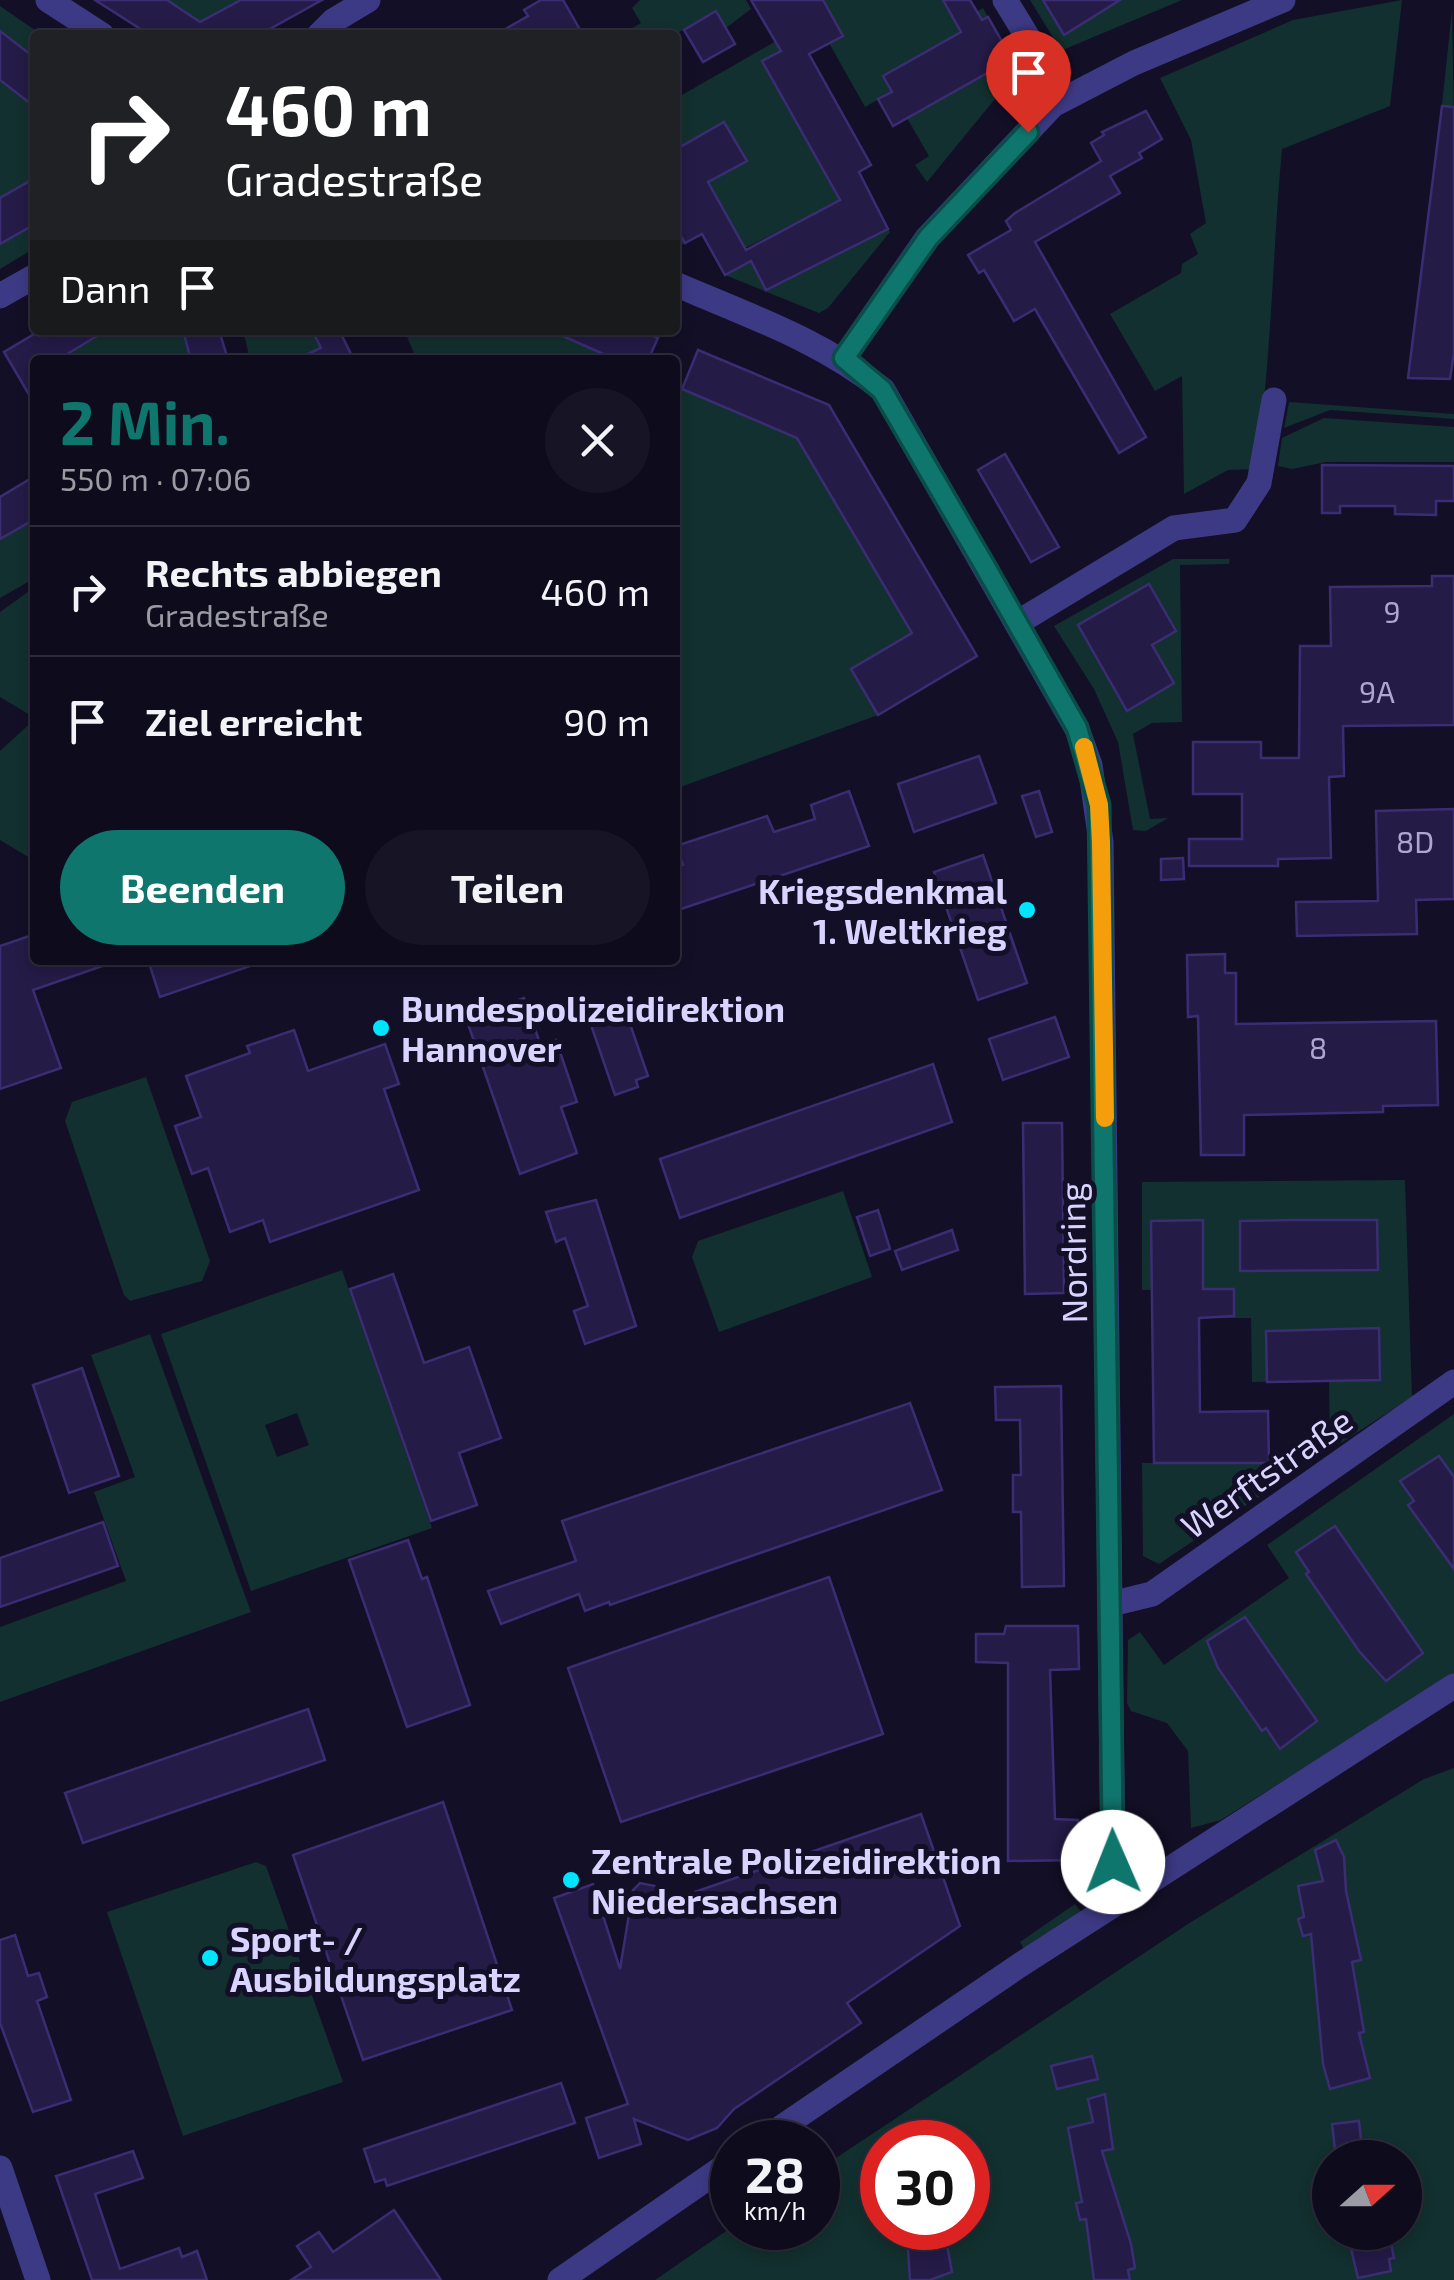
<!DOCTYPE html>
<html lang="de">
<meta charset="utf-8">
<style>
:root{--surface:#0e0b1c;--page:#171425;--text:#f1f3f6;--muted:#9b9ba3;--line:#2e2b3b;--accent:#0f766e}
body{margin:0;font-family:"Exo 2",sans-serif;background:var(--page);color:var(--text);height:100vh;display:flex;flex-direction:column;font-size:38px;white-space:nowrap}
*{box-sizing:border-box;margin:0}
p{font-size:32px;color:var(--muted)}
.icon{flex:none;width:55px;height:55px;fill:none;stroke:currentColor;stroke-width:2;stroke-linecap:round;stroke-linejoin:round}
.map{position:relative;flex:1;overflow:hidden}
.side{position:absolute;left:30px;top:355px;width:650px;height:610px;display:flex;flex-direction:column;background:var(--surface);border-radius:10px;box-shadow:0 5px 15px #0003,0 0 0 2px var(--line)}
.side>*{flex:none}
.top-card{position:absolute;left:30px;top:30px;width:650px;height:305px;border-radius:10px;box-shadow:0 5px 15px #0003,0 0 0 2px var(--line);background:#202124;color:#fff;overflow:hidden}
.needle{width:65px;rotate:69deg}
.buttons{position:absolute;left:1312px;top:2140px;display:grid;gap:20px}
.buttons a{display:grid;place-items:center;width:110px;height:110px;border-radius:50%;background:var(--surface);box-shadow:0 5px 15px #0003,0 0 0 2px var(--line);font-size:50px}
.speed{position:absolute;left:710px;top:2120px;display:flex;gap:20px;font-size:50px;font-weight:700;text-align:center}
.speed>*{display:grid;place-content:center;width:130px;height:130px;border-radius:50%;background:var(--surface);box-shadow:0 5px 15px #0003,0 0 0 2px var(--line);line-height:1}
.speed small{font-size:25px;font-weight:400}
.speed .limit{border:15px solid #d22;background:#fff;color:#111}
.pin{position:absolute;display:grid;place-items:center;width:85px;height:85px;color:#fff;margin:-102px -42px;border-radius:50% 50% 50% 0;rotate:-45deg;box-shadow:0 0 10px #0007}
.pin .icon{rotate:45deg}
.me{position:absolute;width:110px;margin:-55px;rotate:359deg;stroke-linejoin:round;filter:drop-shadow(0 0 8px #0008)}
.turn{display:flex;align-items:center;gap:35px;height:210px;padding:0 30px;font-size:45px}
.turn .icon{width:130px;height:130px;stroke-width:2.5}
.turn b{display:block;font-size:70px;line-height:85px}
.then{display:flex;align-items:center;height:95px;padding:0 30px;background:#0003;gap:20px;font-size:38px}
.round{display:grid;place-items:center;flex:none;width:105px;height:105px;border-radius:52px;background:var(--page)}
.headline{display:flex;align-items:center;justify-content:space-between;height:170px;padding:0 30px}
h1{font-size:60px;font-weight:700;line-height:75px;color:var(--accent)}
.action{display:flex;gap:20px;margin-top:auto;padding:20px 30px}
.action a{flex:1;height:115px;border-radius:60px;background:var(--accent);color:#fff;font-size:40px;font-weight:700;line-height:115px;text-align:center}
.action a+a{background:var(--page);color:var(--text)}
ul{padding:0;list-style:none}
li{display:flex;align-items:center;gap:30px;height:130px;padding:0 30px;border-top:2px solid var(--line)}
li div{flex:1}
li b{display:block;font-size:38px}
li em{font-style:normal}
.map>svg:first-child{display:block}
.green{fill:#12302f;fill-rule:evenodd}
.building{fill:#241b47;stroke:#3b2d73;stroke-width:2.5}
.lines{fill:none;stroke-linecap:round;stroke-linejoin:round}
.street{stroke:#3d3a85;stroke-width:25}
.route-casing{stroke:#0a4d48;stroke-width:25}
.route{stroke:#0f766e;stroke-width:18}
.slow{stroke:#f59e0b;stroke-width:18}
.poi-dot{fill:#00e5ff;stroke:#130f26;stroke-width:4}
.labels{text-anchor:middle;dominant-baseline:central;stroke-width:10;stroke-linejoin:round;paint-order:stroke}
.number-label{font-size:30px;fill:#aca6d1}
.poi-label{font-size:35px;font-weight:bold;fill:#d9d4ff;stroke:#130f26;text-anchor:start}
.street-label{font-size:35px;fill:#d9d4ff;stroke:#130f26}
</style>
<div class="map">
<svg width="1454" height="2280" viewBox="0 0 1454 2280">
<rect width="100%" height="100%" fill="#130f26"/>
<!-- green -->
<g class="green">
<polygon points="167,0 241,0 200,22"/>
<polygon points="640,0 746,0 751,9 726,28 716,11 674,35 620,35 641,23 632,8"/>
<polygon points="824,0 943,0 957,23 983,8 988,17 884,76 892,92 865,107 829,43 801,39 763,61 840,200 745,248 719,202 676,226 685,243 675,249 675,99 804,25 799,14"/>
<polygon points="1030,0 1182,0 1065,49 1059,47"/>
<path d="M1402 0 1390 106 1282 149C1272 256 1272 364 1255 469L1228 470 1184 494 1182 376 1155 391 1110 314 1181 273 1182 264 1198 254 1190 234 1206 223 1191 140 1160 78 1293 20Z"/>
<polygon points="0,6 42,35 35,35 35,248 0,269"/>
<polygon points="1452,10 1454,120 1438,143"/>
<polygon points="1012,59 1017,72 927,182 915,165 929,156 907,118"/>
<polygon points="888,229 890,232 828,308 819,313 725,275 751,261 767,290"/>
<polygon points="107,330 183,330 191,360 57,360"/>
<polygon points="243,330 312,330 321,348 311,352 314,360 250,360"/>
<polygon points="404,330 549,330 617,360 417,360"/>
<polygon points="675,386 797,438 912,633 851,669 878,715 675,789"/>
<polygon points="1289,402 1454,414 1454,419 1330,410 1284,428"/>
<polygon points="1324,418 1454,427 1454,462 1326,462 1292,469 1278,466 1282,438"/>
<polygon points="35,519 35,578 0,598 0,540"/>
<polygon points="1173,559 1230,559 1229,564 1180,565 1182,722 1152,723 1133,734 1150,819 1168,818 1146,831 1133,830 1118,742 1094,689 1054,626"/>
<polygon points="35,587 35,718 0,697 0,612"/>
<polygon points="35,719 35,861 0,840 0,751"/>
<polygon points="146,1077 210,1261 202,1281 130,1301 124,1295 65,1121 72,1102"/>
<polygon points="1405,1180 1412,1397 1330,1450 1329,1381 1252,1382 1251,1318 1213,1318 1213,1289 1142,1290 1142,1182"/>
<polygon points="843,1191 872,1277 719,1332 692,1257 698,1241"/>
<path d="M342 1270 432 1528 251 1591 161 1334ZM297 1413 309 1445 277 1457 265 1425Z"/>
<polygon points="150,1334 251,1612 0,1702 0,1627 126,1581 94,1492 135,1477 91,1355"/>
<polygon points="1454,1414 1454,1674 1221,1820 1191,1828 1188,1751 1167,1723 1131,1711 1127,1703 1128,1640 1140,1632 1164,1665 1289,1578 1267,1545"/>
<polygon points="1142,1463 1269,1463 1266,1492 1159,1564 1143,1556"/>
<path d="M1454 1768V2280H655L732 2227 818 2228V2170L1191 1922 1424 1779ZM882 2142H968V2228H882ZM1330 2158H1405V2232H1330Z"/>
<polygon points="256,1862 266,1866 343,2082 183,2136 107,1912"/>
<polygon points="1075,1904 1082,1913 1026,1952 1020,1942"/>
</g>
<!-- building -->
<g class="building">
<polygon points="95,0 167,0 200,22 241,0 322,0 259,35 150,35"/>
<polygon points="541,0 563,0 583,35 495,35 528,16 524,10"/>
<polygon points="751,0 823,0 843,36 809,54 871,165 859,172 888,229 766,290 751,261 725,275 702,234 685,243 675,226 675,150 724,122 747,161 708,182 746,250 840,200 762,61 781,51"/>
<polygon points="943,0 970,0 982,20 988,17 1012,59 893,126 878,99 892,92 883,76 961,32"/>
<polygon points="1043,0 1120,0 1064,35"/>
<polygon points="716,11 735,44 703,62 684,30"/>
<polygon points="0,31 35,58 35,107 0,80"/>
<polygon points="1442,106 1454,107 1454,353 1450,379 1408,378"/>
<polygon points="1146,111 1162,139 1139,153 1142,158 1110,176 1120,193 1035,242 1146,437 1119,453 1035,309 1014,321 984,270 979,273 968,255 1011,230 1006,221 1015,213 1101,161 1091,143 1104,135 1102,132"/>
<polygon points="35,178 35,224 0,244 0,198"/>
<polygon points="41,330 107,330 57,360 35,360 35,405 4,352"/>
<polygon points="183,330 219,330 228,360 191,360"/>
<polygon points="312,330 339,330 354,360 295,360 321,348"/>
<polygon points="549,330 640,330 658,338 648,360 617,360"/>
<polygon points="698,350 829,405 977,656 878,715 851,669 912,633 797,438 682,389"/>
<polygon points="1005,454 1059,547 1031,562 978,470"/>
<polygon points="1322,465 1454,466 1454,501 1436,501 1436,515 1395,514 1395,506 1340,506 1340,513 1322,513"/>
<polygon points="35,476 35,519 0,539 0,497"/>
<polygon points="1432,576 1454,576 1454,725 1343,726 1344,776 1329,777 1331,858 1278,859 1278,866 1189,866 1189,839 1242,839 1242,794 1193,794 1193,742 1261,742 1261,758 1299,758 1300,646 1331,646 1330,587 1432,586"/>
<polygon points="1149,584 1176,631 1152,645 1174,683 1127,711 1078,625"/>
<polygon points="979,756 996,803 914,832 898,784"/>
<polygon points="849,791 869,846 675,911 675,867 683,865 676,846 767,816 774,832 815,819 811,805"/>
<polygon points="1039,791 1052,832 1036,837 1022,796"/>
<polygon points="1454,809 1454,899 1416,900 1417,934 1297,936 1296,902 1378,901 1376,811"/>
<polygon points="983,855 1027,983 978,1000 934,872"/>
<polygon points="1183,858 1184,879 1161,880 1161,859"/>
<polygon points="35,934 35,960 111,963 33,990 61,1068 0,1089 0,946"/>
<polygon points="1225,954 1225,973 1236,973 1236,1024 1436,1021 1438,1105 1383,1106 1383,1112 1244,1115 1244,1155 1201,1155 1198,1016 1188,1017 1187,955"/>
<polygon points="148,960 259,960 259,963 160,997"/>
<polygon points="524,998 541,1046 556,1040 577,1102 561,1107 577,1153 520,1174 466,1018"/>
<polygon points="619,1015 620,1020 628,1018 648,1076 636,1080 638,1087 615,1095 591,1025"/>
<polygon points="1055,1017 1069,1057 1003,1080 989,1039"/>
<polygon points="294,1030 308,1071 385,1044 399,1084 384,1089 419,1190 270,1242 263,1220 230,1232 208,1168 192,1174 175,1126 201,1117 186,1076 250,1053 247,1046"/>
<polygon points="933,1064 952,1122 680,1218 660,1159"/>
<polygon points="1023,1123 1062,1123 1064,1293 1025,1294"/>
<polygon points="596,1200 636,1326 585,1344 574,1311 588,1306 565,1238 556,1242 546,1212"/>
<polygon points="878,1210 890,1249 870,1256 857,1217"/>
<polygon points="1203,1220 1203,1289 1234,1289 1234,1316 1199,1318 1200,1412 1268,1411 1269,1463 1154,1463 1151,1221"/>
<polygon points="1292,1220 1377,1220 1378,1270 1240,1271 1240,1221"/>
<polygon points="952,1230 958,1250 902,1270 895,1251"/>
<polygon points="393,1274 424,1363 469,1347 501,1438 459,1453 477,1505 431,1521 350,1289"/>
<polygon points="1379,1328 1380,1380 1267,1382 1266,1331"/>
<polygon points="82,1368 119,1476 69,1493 33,1385"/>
<polygon points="1061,1386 1064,1586 1022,1587 1021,1512 1013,1512 1013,1475 1021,1475 1020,1420 996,1420 995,1387"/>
<polygon points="910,1403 942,1490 610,1605 609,1602 585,1611 579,1594 501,1624 488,1591 576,1561 562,1521"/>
<polygon points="1439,1456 1454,1477 1454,1569 1408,1505 1414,1501 1400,1481"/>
<polygon points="103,1522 118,1566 0,1607 0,1558"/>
<polygon points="1335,1526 1423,1653 1386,1681 1359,1651 1306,1574 1309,1572 1296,1552"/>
<polygon points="408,1540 422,1579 427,1577 470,1705 407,1727 349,1560"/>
<polygon points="829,1577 883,1734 621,1822 568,1668"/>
<polygon points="1245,1617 1317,1721 1280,1749 1266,1728 1262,1731 1218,1668 1207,1641"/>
<polygon points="1006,1626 1078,1626 1079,1669 1050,1670 1055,1819 1078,1820 1078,1860 1008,1861 1008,1663 976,1662 976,1634 1004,1634"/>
<polygon points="308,1709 325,1760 83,1843 65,1793"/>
<polygon points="443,1802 512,2010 363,2060 293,1855"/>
<polygon points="921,1814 960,1926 847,2003 861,2023 734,2109 717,2128 688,2140 634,2119 641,2144 599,2158 586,2118 628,2104 554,1898 593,1884 620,1969 633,1890 640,1883 655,1886 660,1904"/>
<polygon points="1336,1840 1344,1857 1346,1891 1361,1960 1352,1962 1364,2032 1359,2033 1370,2078 1330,2089 1323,2064 1311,1934 1303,1936 1298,1919 1304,1917 1298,1886 1323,1881 1315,1850"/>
<polygon points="15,1935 28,1976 39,1973 47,1997 37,2001 71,2100 33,2112 0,2023 0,1940"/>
<polygon points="1092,2056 1098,2079 1057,2089 1051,2066"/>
<polygon points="561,2083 575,2123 387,2186 385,2179 375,2182 364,2149"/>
<polygon points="1105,2094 1113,2149 1102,2151 1131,2244 1135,2268 1128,2270 1130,2280 1094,2280 1086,2219 1080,2220 1076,2203 1082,2202 1068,2128 1093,2122 1088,2099"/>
<polygon points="1359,2121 1363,2158 1336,2158 1332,2124"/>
<polygon points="133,2151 143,2178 95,2194 120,2269 179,2248 182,2257 197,2251 207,2280 92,2280 56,2176"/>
<polygon points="394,2210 441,2280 291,2280 311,2267 297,2246 319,2232 333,2252"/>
<polygon points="1347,2232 1365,2232 1367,2239 1389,2234 1394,2258 1389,2259 1391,2271 1358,2278"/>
<polygon points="947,2245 952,2272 930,2280 910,2280 908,2249"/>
</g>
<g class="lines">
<!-- street -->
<g class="street">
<polyline points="48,0 102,35"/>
<polyline points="1005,0 1065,98"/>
<polyline points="319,35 333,21 368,0"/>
<path d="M675 284C747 315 821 340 883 390L1077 729 1090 765 1101 842 1113 1862 1119 1901"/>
<polyline points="0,296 35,276"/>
<polyline points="844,358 927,238 1053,105 1134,63 1283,0"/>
<polyline points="1017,623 1174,528 1235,520 1259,483 1274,400"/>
<polyline points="1111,1604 1152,1594 1454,1382"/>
<polyline points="760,2142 1020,1965 1454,1686"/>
<polyline points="0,2168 38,2280"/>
<polyline points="560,2280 732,2161"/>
</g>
</g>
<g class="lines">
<defs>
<polyline id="route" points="1028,132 928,238 844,358 882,390 983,563 1077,728 1099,805 1113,1862"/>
</defs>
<!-- route casing -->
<use href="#route" class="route-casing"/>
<!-- route -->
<use href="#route" class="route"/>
<!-- slow -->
<polyline class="slow" points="1084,747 1099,805 1101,842 1105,1118"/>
</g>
<!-- markers -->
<g class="poi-dot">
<circle cx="1027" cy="910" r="10"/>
<circle cx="381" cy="1028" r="10"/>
<circle cx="571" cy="1880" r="10"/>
<circle cx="210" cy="1958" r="10"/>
</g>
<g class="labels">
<!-- number labels -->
<g class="number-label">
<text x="1392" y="611">9</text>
<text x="1377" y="691">9A</text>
<text x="1415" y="841">8D</text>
<text x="1318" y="1047">8</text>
</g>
<!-- poi labels -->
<g class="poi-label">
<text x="1007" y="890" text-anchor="end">Kriegsdenkmal<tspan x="1007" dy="40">1. Weltkrieg</tspan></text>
<text x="401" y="1008">Bundespolizeidirektion<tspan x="401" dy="40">Hannover</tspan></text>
<text x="591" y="1860">Zentrale Polizeidirektion<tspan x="591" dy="40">Niedersachsen</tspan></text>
<text x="230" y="1938">Sport- /<tspan x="230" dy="40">Ausbildungsplatz</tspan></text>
</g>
<!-- street labels -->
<g class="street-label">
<text transform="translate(1072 1253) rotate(-91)">Nordring</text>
<text transform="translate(1266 1472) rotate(-35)">Werftstraße</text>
</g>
</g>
</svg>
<div class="buttons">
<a><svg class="needle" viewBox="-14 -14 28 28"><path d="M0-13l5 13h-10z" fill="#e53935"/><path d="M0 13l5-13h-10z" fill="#9b9ba3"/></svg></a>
</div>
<div class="speed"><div>28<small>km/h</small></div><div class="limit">30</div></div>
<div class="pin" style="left:1028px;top:132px;background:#d93025"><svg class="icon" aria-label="arrive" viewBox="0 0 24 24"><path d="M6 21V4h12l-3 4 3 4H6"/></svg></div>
<svg class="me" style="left:1113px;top:1862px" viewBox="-20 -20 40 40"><circle r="19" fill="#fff"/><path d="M0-13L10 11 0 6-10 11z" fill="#0f766e"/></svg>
<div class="top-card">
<div class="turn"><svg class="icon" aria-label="right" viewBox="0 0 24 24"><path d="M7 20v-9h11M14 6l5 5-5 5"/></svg><div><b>460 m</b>Gradestraße</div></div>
<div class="then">Dann<svg class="icon" aria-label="arrive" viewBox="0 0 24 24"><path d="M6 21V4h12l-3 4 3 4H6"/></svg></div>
</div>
<section class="side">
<div class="headline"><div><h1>2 Min.</h1><p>550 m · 07:06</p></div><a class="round"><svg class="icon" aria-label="close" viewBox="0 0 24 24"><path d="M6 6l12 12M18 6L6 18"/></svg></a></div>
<ul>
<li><svg class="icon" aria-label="right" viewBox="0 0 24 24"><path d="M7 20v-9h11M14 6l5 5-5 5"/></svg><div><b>Rechts abbiegen</b><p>Gradestraße</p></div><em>460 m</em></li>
<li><svg class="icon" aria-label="arrive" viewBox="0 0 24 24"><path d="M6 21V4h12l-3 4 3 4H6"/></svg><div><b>Ziel erreicht</b></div><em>90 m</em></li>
</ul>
<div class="action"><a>Beenden</a><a>Teilen</a></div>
</section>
</div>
